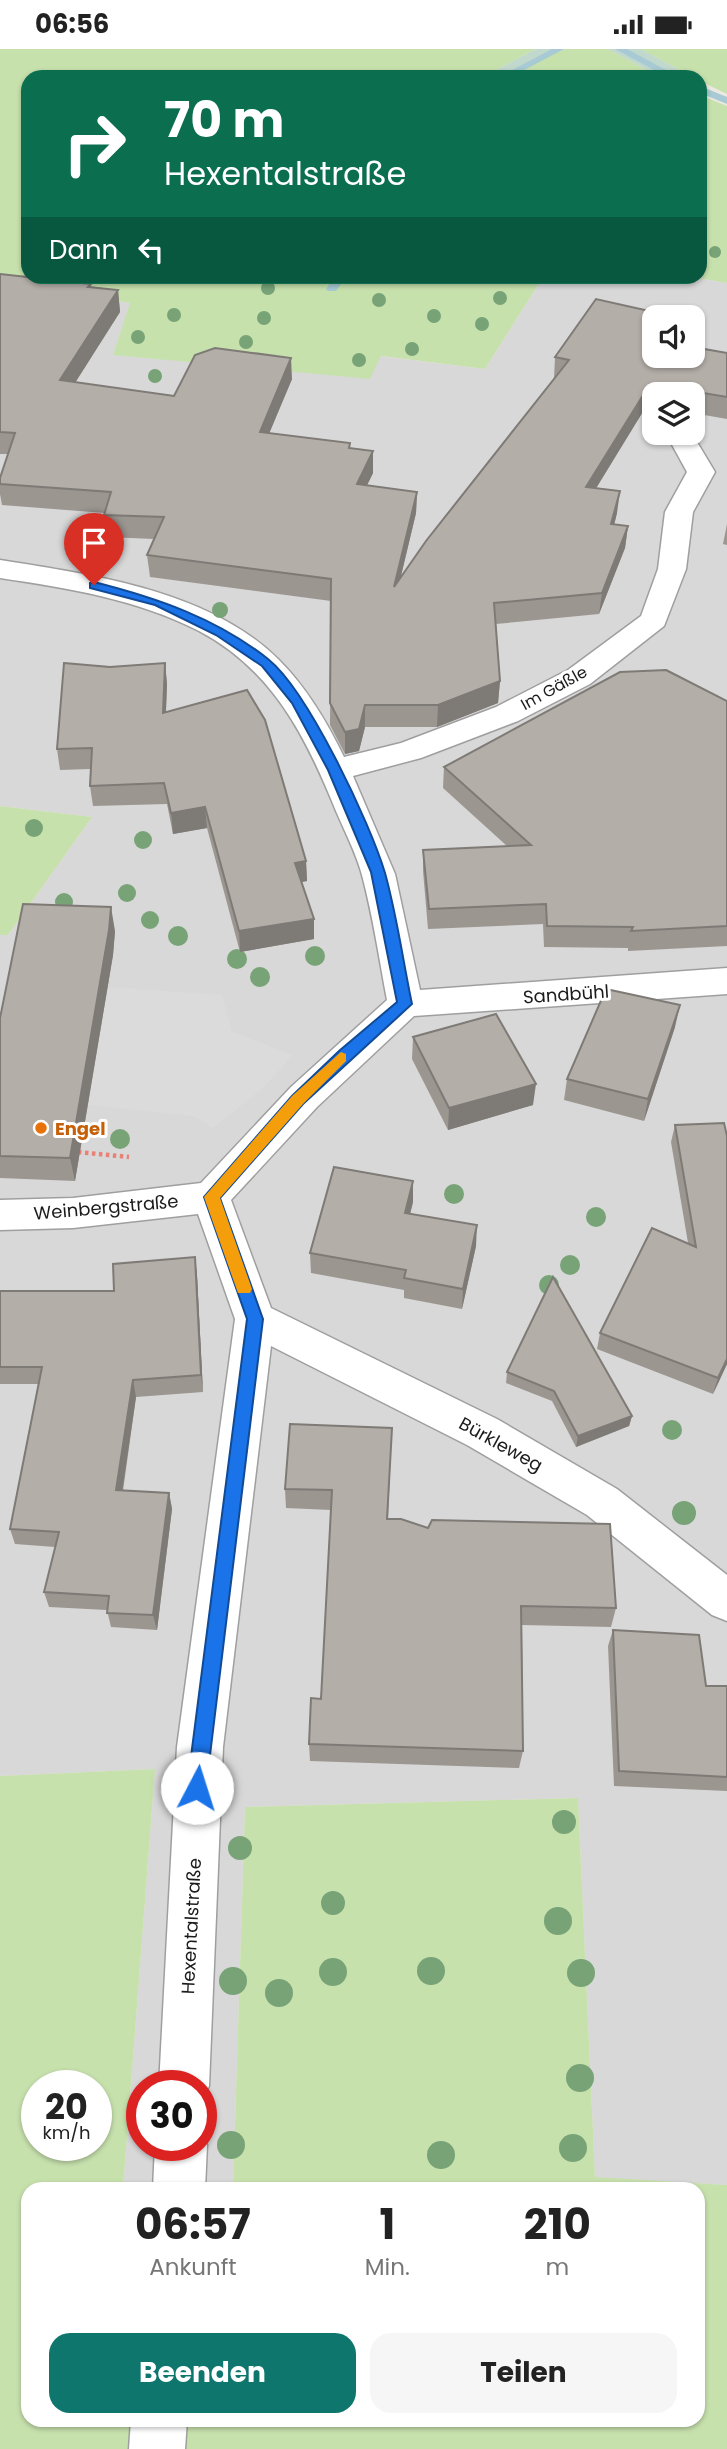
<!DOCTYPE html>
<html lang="de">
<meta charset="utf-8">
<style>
:root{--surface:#fff;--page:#f6f6f6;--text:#222;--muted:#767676;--accent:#0f766e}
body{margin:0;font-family:Poppins,sans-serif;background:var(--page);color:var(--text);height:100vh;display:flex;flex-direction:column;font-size:26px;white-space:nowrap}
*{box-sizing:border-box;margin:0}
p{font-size:23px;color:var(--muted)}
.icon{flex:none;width:38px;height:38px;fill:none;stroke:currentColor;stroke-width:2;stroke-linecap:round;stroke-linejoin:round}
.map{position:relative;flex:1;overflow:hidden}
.drawer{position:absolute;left:21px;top:2133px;width:684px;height:245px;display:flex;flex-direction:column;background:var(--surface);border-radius:21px;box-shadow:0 2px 5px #0004}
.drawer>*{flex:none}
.top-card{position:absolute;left:21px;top:21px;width:686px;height:214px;border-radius:21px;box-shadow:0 2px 5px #0004;background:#0b6e4f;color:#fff;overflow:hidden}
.controls{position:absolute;left:642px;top:256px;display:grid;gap:14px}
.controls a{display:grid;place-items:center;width:63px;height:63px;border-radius:14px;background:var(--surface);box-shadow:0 2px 5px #0004;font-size:35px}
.speed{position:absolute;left:21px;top:2021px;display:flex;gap:14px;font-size:35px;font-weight:700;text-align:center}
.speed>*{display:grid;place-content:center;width:91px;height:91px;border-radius:50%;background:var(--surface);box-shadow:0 2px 5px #0004;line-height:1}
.speed small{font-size:18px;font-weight:400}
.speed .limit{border:10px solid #d22;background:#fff;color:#111}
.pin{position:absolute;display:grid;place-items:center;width:60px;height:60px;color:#fff;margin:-72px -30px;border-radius:50% 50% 50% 0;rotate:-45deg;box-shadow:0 0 7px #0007}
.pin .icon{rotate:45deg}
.me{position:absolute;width:77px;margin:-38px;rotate:5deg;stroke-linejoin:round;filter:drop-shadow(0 0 5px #0008)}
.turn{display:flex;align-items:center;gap:24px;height:147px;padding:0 28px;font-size:32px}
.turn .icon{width:91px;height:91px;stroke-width:2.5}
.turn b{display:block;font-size:49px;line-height:60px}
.then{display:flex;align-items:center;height:66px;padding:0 28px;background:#0003;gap:14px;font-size:26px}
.eta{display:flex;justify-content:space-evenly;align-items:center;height:119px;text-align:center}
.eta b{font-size:42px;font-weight:700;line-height:49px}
.action{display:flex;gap:14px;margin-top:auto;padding:14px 28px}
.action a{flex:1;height:80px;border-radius:21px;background:var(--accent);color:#fff;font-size:28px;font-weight:700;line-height:80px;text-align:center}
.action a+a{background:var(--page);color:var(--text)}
.status{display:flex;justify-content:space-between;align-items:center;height:49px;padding:0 35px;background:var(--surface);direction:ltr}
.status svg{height:19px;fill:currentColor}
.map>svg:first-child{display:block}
.residential{fill:#d9d8d8;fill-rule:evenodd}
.grass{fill:#c7e1ad;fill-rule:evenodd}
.wetland{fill:#c1d8cd}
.parking{fill:#dbdbdb}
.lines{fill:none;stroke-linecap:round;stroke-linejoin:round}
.stream{fill:#a7cad4;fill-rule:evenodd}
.minor-casing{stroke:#9f9f9f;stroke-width:3}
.path{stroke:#e88277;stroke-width:4.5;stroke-dasharray:3.5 3.5;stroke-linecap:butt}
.minor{fill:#fff;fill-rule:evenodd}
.tree{fill:#77a377}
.wall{fill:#9b9690}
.shaded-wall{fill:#7e7a76}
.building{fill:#b4aea8;stroke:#7e7a76;stroke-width:2}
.route{fill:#1a73e8;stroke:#114b97;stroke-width:2}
.slow{fill:#f59e0b}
.food-dot{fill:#e8710a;stroke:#fff;stroke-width:2.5}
.labels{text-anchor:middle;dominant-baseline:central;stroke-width:6;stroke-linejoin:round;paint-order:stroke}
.far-street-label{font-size:16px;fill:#1b1b1b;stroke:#fff}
.street-label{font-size:18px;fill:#1b1b1b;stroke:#fff}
.food-label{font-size:18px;font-weight:bold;fill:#c56008;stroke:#fff;text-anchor:start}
</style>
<div class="status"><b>06:56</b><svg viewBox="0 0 49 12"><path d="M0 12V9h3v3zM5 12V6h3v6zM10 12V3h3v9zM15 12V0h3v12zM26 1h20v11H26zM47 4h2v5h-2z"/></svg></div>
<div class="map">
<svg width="727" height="2400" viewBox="0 0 727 2400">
<rect width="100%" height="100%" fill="#ece8e2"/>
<!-- residential -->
<path class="residential" d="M543 228H692L727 234V2136L595 2129 578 1749 245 1758 233 2140H123L155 1720 0 1727V886H8L92 768 0 757V232L131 254 113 306 380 307 485 320ZM654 268H693V306H654ZM654 345H693V383H654ZM142 2037H201V2096H142Z"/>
<!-- grass -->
<g class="grass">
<polygon points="0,0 536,0 483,28 28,28 28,228 543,228 485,320 381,307 370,330 113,306 130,254 0,232"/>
<polygon points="564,0 608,0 660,28 503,28"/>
<polygon points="641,0 727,0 727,45 700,32 700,28 692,28"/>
<polygon points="700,46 727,57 727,234 692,228 700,228"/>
<polygon points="0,757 92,768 8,886 0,886"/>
<path d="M155 1720 123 2140H28V2371H698V2140H233L245 1758 578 1749 595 2128 727 2136V2400H0V1727ZM37 2037H96V2096H37Z"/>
</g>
<!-- wetland -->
<g class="wetland">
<polygon points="536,0 564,0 503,28 483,28"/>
<polygon points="608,0 641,0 692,28 660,28"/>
</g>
<!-- parking -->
<polygon class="parking" points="107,938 222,946 232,983 293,1006 262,1040 213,1079 194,1067 88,1056"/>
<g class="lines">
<!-- stream -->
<g class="stream">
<polygon points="552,0 564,0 511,28 499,28"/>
<polygon points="615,0 627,0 679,28 667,28"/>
<polygon points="700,37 727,48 727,55 700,44"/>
<polygon points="334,228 346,228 336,242 328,242 326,240"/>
</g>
<defs>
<g id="minor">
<path d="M665 383H691L715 423 693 463 686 520 664 577 590 635 518 672 421 709 353 727 395 825 420 941 727 919V945L414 967 317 1058 231 1151 271 1259 497 1370 617 1440 727 1526V1572L712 1566 587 1466 467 1396 271 1297 223 1698 209 2037 201 2055V2037H159L177 1698 235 1270 198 1165 73 1179 0 1181V1151L73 1149 201 1134 291 1038 387 951C379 909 373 867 362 826 356 804 345 783 336 762 306 688 273 621 199 582 137 550 67 539 0 529V511C93 526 209 541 279 611 307 639 327 673 344 708L401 694 496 658 568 621 641 567 658 520 665 463 687 423Z"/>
<polygon points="201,2083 207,2096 205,2140 153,2140 155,2096 201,2096"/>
<polygon points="131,2371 187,2371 185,2400 129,2400"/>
</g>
</defs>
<!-- minor casing -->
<use href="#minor" class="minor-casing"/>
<!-- path -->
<polyline class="path" points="78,1103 129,1108"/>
<!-- minor -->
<use href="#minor" class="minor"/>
</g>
<!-- trees -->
<g class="tree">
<circle cx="715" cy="203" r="6"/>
<circle cx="268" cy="239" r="7"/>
<circle cx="500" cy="249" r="7"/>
<circle cx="379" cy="251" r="7"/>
<circle cx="174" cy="266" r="7"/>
<circle cx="434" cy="267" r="7"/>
<circle cx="264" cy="269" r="7"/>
<circle cx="482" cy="275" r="7"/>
<circle cx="138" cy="288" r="7"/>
<circle cx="246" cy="293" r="7"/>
<circle cx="412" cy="300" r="7"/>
<circle cx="359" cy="311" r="7"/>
<circle cx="155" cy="327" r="7"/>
<circle cx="220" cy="561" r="8"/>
<circle cx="34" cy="779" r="9"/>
<circle cx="143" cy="791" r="9"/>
<circle cx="127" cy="844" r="9"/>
<circle cx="64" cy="853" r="9"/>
<circle cx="150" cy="871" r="9"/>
<circle cx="178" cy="887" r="10"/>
<circle cx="315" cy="907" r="10"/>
<circle cx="237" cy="910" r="10"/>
<circle cx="260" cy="928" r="10"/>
<circle cx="120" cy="1090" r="10"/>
<circle cx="454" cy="1145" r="10"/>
<circle cx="596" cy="1168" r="10"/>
<circle cx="570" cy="1216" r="10"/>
<circle cx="549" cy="1236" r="10"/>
<circle cx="672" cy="1381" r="10"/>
<circle cx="684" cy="1464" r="12"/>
<circle cx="564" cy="1773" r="12"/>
<circle cx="240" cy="1799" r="12"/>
<circle cx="333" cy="1854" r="12"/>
<circle cx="558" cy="1872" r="14"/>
<circle cx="431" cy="1922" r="14"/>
<circle cx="333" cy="1923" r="14"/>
<circle cx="581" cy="1924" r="14"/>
<circle cx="233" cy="1932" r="14"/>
<circle cx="279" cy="1944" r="14"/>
<circle cx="580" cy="2029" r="14"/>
<circle cx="231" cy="2096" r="14"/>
<circle cx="573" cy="2099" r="14"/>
<circle cx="441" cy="2106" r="14"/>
</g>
<!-- wall -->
<g class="wall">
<polygon points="0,225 118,241 120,263 75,333 174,347 292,330 269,384 350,399 373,402 373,424 367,436 417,443 416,464 401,527 554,330 555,308 727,304 727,370 693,364 693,345 654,345 654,358 647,356 596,439 617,464 614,475 628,477 625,499 599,565 496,575 500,632 498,654 437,678 365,678 359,702 345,705 330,676 331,552 150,528 147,506 154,490 107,488 104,466 105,464 2,456 0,445 0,429 8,405 0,405"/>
<polygon points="727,475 727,496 723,495"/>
<polygon points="165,614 167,635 166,663 306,812 307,832 302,833 314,890 240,903 207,779 173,785 167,755 93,757 90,737 90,720 60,721 57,700 110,618"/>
<polygon points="727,652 727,897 628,902 628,899 544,898 543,875 428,880 423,822 423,801 507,797 443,739 444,718"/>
<polygon points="115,882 113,906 75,1132 0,1129 0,969"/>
<polygon points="675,978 644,1072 564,1051 567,1030"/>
<polygon points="413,988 533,1056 448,1081 412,1010"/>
<polygon points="675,1076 727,1315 713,1345 597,1300 600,1284 688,1194 671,1093"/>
<polygon points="413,1132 413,1153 410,1165 476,1197 462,1260 404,1249 404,1241 311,1224 310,1204"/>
<polygon points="195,1208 197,1226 203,1343 136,1348 123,1442 169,1444 172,1460 157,1581 111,1578 107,1561 49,1558 44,1543 55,1498 15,1495 10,1480 38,1335 0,1335 0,1242 114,1242"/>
<polygon points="507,1323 632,1367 629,1377 576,1398 552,1352 506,1334"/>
<polygon points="391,1399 388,1470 616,1559 611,1578 522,1576 523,1702 519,1719 310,1712 309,1695 321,1650 331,1461 286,1459 285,1440"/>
<polygon points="613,1581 706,1637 727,1637 727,1742 614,1737 608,1597"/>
</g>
<!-- shaded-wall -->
<g class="shaded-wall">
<polygon points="118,241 120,263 63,353 60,331"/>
<polygon points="291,309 292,330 261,404 260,383"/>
<polygon points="650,335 647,356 584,459 586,438"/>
<polygon points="373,402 373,424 357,457 357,435"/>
<polygon points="620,442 617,464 609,497 611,475"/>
<polygon points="417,443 416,464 393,560 394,538"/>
<polygon points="628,477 625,499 599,565 602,544"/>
<polygon points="165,614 167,635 165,684 163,664"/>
<polygon points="500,632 498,654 437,678 438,656"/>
<polygon points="365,656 365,678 359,702 345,705 345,683"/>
<polygon points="205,758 207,779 173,785 171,764"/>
<polygon points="306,812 307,832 296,834 295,814"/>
<polygon points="111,858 115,882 113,906 75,1132 70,1109"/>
<polygon points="314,870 314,890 240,903 239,882"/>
<polygon points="680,956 675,978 644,1072 648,1050"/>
<polygon points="536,1035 533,1056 448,1081 449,1059"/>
<polygon points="413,1132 413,1153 405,1185 405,1164"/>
<polygon points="477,1176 476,1197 462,1260 463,1240"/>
<polygon points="195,1208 197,1226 203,1343 201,1326"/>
<polygon points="727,1310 727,1315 713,1345 718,1329"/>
<polygon points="133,1331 136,1348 120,1457 116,1441"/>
<polygon points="632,1367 629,1377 576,1398 578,1387"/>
<polygon points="169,1444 172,1460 157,1581 153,1566"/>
</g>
<!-- building -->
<g class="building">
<polygon points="0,225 91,235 88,238 118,241 60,331 174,347 195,306 215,299 291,309 260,383 350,394 349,399 373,402 357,435 417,443 394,538 426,492 569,311 555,308 596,250 676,268 654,268 654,306 693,306 693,298 727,304 727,348 650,335 586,438 620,442 611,475 628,477 602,544 494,554 500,632 438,656 365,656 359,680 345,683 330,654 331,530 147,506 164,468 104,466 111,443 0,435 0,429 15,384 0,383"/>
<polygon points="64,614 110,618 165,614 163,664 247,641 265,671 306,812 295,814 314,870 239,882 205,758 171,764 164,734 90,737 92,699 57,700"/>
<polygon points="666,621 727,652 727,877 631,882 633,878 547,877 546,855 429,860 423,801 531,796 444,718 620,623"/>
<polygon points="23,855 111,858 109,881 70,1109 0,1107 0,969"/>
<polygon points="606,940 680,956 648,1050 567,1030"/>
<polygon points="496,965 536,1035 449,1059 413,988"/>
<polygon points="724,1074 727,1087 727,1310 718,1329 600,1284 652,1179 696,1198 675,1076"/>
<polygon points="334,1118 413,1132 405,1164 477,1176 463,1240 404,1229 406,1221 310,1204"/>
<polygon points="195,1208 201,1326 133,1331 116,1441 169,1444 153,1566 107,1564 109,1547 44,1543 59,1483 10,1480 42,1318 0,1318 0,1242 114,1242 113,1215"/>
<polygon points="553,1228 632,1367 578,1387 554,1342 507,1323"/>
<polygon points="290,1375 392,1379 387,1470 401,1470 428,1479 432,1471 610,1475 616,1559 521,1557 523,1702 309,1695 311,1649 321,1650 332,1441 285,1440"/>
<polygon points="613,1581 699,1586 706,1637 727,1637 727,1728 619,1722"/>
</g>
<!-- route -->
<path class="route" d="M94 533C157 549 216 569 268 610 308 642 370 774 385 824 397 867 403 912 412 955L303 1055 220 1149 263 1270 206 1739 203 1746 197 1749 190 1746 187 1739 247 1270 204 1148 292 1047 339 1002 397 953 371 823 328 721 292 654 262 617 216 586 155 556 90 539V534Z"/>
<!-- slow -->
<polygon class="slow" points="341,1003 346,1005 346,1012 303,1055 220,1149 252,1240 250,1244 238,1244 204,1148 292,1047"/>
<!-- markers -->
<circle class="food-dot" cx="41" cy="1079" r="7"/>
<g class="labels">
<!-- far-street labels -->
<g class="far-street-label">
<text transform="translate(554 639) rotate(-29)">Im Gäßle</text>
</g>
<!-- street labels -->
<g class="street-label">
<text transform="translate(566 945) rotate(-4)">Sandbühl</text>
<text transform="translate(106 1158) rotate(-5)">Weinbergstraße</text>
<text transform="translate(501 1395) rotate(29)">Bürkleweg</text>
<text transform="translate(191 1877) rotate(-87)">Hexentalstraße</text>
</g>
<!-- food labels -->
<g class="food-label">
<text x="55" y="1079">Engel</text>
</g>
</g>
</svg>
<div class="controls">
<a><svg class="icon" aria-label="sound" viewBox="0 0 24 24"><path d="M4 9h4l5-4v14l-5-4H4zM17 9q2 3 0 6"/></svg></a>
<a><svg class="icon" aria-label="layers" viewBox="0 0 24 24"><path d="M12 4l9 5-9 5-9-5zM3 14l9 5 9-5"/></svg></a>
</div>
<div class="speed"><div>20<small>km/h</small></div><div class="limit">30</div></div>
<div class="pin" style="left:94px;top:536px;background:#d93025"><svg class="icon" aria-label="arrive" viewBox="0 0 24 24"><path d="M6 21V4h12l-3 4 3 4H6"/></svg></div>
<svg class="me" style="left:197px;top:1739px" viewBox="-20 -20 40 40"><circle r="19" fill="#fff"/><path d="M0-13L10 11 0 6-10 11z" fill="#1a73e8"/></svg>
<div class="top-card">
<div class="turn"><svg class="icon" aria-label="right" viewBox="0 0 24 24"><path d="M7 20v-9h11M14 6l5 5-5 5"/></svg><div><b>70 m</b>Hexentalstraße</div></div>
<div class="then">Dann<svg class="icon" aria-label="left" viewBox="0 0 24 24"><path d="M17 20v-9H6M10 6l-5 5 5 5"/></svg></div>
</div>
<section class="drawer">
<div class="eta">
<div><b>06:57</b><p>Ankunft</p></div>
<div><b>1</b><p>Min.</p></div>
<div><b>210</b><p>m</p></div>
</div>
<div class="action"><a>Beenden</a><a>Teilen</a></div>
</section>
</div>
